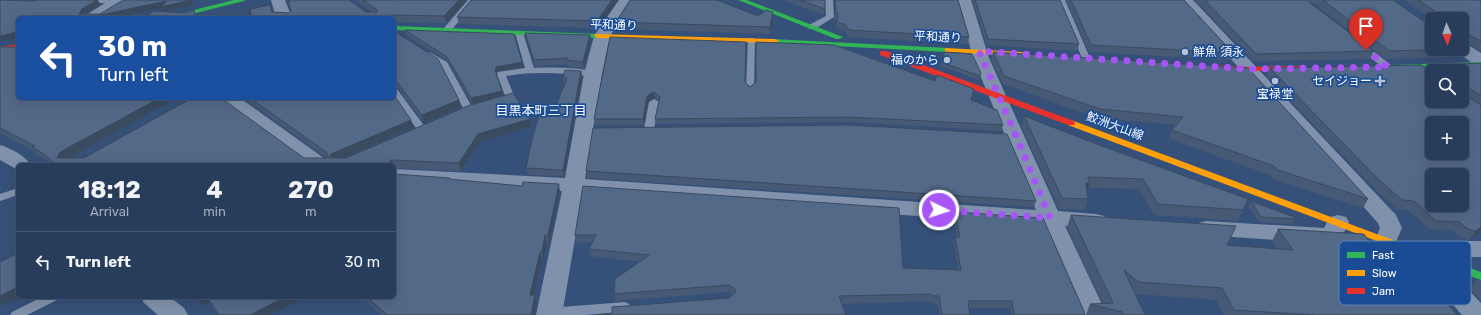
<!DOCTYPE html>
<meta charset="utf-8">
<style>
:root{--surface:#283d5b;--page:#304461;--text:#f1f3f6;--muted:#a5aebb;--line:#445671}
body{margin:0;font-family:Rubik,"Noto Sans JP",sans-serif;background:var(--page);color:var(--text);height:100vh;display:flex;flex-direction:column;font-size:15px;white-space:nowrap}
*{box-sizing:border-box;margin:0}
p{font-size:13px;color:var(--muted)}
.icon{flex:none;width:22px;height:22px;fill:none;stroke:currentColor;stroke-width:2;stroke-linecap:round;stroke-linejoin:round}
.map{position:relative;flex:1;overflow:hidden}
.drawer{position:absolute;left:16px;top:163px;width:380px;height:136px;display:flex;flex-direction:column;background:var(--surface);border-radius:6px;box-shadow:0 4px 16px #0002,0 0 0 1px var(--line)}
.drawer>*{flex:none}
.guide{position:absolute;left:16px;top:16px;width:380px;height:84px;border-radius:6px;box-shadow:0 4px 16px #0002,0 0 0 1px var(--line);background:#1a4fa0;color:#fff;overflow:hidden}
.needle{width:26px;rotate:177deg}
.tools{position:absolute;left:1425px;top:12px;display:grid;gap:8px}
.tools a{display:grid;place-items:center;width:44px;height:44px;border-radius:6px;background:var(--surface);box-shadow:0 4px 16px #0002,0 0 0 1px var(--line);font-size:20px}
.pin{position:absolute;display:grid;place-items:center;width:34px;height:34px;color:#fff;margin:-41px -17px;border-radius:50% 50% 50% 0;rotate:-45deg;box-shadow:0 0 4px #0007}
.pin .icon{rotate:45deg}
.me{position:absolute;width:44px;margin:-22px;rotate:94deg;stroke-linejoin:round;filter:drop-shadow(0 0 3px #0008)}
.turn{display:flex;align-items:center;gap:14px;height:84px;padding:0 16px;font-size:18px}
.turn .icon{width:52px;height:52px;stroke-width:2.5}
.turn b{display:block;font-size:28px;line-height:34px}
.eta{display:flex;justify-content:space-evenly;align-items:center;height:68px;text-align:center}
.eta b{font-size:24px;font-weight:700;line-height:28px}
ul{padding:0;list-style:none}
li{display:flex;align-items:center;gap:12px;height:60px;padding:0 16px;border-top:1px solid var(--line)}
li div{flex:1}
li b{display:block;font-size:15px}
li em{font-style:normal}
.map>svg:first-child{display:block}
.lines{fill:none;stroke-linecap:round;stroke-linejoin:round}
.lane{fill:#8092ab;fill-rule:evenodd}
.street{fill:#8092ab;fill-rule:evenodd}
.fast{fill:#30b455;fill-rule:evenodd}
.slow{fill:#ff9f0a;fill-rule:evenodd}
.jam{fill:#e5322d;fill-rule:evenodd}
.wall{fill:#475a75}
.shaded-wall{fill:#3a4a5f}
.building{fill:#536988;stroke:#3a4a5f;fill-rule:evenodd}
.route{stroke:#a855f7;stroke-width:7;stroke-dasharray:0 12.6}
.poi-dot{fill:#b9c2d0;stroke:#1a4c95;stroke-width:1.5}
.labels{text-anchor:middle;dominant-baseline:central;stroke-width:3.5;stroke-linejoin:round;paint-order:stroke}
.street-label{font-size:12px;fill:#fff;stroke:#1a4c95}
.poi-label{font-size:12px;fill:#fff;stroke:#1a4c95;text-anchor:end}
.neighbourhood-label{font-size:13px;fill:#fff;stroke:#1a4c95}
.key{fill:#1a4c95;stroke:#5f82b5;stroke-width:1}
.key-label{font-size:11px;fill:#fff}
</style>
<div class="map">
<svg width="1481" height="315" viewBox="0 0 1481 315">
<rect width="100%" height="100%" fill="#365179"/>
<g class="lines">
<!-- lane -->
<g class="lane">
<path d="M91 0H120L121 1C115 5 97 4 91 0Z"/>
<polygon points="468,0 476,0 450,32 444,32 444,28"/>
<polygon points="825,0 833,0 834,17 815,29 809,29 809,25 826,16"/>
<polygon points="1057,0 1065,0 1090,58 1089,60 1083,60 1082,58"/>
<path d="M516 31H522L523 33 534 68C545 67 590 67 597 74L593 77C564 73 535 71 506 76L515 98 510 101 498 102 496 100 498 98 505 96 497 74 498 72 525 68 515 33Z"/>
<polygon points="748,38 754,38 755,40 754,88 750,91 746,88"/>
<polygon points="1358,44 1364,44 1391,65 1392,67 1391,69 1385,69 1358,48 1357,46"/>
<path d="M429 52 447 62 473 109C470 113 462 115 457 114L455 112 463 108 441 66 425 55Z"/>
<path d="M394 88 397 89 425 127 427 129C424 133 416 135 411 134L409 132 416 128 394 97Z"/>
<polygon points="654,99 659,102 654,129 649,132 644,129 649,102"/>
<polygon points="18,188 18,195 0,201 0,194"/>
<polygon points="42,297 59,297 57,300 27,315 10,315 12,312"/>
<polygon points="625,302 629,304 631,307 629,310 625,312 583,315 544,315 543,313 545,310 549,308"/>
</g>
<!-- street -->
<g class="street">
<polygon points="110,0 127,0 125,3 102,18 83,18 86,15"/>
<polygon points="271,0 285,0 292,18 276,18"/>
<polygon points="619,0 633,0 610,36 602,74 585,179 1036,210 973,58 957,0 971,0 989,58 1058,211 1096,214 1104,216 1107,221 1104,226 1096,228 1065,226 1107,315 1081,315 1042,225 583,192 562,315 536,315 562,191 394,181 394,169 565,178 584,74 594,36"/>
<polygon points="1178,0 1193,0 1396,215 1402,228 1394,246 1386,249 1378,246 1375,241 1380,228 1378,223"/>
<polygon points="1462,43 1468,45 1481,53 1481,66 1475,65 1456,51 1454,49 1462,49"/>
<polygon points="219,98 240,98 328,161 331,165 308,165 222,102"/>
<path d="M0 145C11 148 25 156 31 165H18V170L0 160Z"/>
<polygon points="1338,215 1346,217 1349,222 1340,241 1332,244 1206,235 1198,233 1195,228 1198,223 1206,221 1324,228 1330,217"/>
<polygon points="1455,241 1481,241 1481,257 1463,257 1456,277 1481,303 1481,315 1462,315 1436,285 1432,279 1436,264 1447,243"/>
<polygon points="141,297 170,297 184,308 188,315 158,315 144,303"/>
</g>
<!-- fast -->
<g class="fast">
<polygon points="234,0 245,0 244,1 176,18 164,18 165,17"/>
<polygon points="738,0 747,0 843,37 839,39 836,39"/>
<polygon points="394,26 598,34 602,36 598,38 394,30"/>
<polygon points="772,39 948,48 952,50 948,52 775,43 771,41"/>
<polygon points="1481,62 1481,66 1392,69 1388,67 1392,65"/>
<polygon points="1394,240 1481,272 1481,280 1390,246 1389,244 1390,242"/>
</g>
<!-- slow -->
<g class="slow">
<polygon points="595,34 775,39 779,41 775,43 598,38 594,36"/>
<polygon points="945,48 1022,52 1026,54 1022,56 948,52 945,52"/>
<polygon points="1071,120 1398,242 1399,244 1398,246 1390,246 1068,125 1067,123"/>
</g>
<!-- jam -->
<g class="jam">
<polygon points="18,44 18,48 0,51 0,47"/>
<polygon points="880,51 886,51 1074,121 1075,123 1074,125 1068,125 880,55"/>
<polygon points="1215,65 1249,67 1300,66 1304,68 1300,70 1249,71 1218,69 1215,69 1214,67"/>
</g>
</g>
<!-- wall -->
<g class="wall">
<polygon points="287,0 349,0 366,12 372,12 356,0 467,0 446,23 394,22 394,18 249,18 273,12 289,13 291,11 288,2"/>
<polygon points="471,0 618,0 598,28 459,24 457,17"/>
<polygon points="782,0 825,0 824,15"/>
<polygon points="834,0 958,0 969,37 968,44 848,37 846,32 836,28 837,20 834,19 835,12"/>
<polygon points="972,0 1060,0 1079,44 1077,51 987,45"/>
<polygon points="1066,0 1184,0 1233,53 1230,60 1089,52"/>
<polygon points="1195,0 1393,0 1466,49 1462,57 1385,59 1315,4 1311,4 1374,51 1370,59 1253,61"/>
<polygon points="1404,0 1478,0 1481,1 1481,51 1464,42 1462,45 1462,19 1432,19"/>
<polygon points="758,16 772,19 770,34 616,29 616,22"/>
<polygon points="405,30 522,62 523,67 497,71 496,74 502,91 503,96 530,119 531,127 480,142 461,171 394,168 394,165 52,165 49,162 37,155 33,150 0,133 0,47 18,98 177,98 68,158 327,158 243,98 394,98 414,127 342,158 346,158 500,97 472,103 448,61 406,35"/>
<polygon points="394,31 459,100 461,107 424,123 398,88 394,87"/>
<polygon points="525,33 591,41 584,68 568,67 568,64 535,66 527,39"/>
<polygon points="610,37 745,82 750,87 973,95 971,100 1003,125 1002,131 848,122 656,124 655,119 659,101 655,98 648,102 644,125 595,125 594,119"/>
<polygon points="993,52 1248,68 1368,199 1363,208 1273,179 1270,175 1169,139 1172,130 1176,125 1097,118 1003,84 991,60"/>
<polygon points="941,62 981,73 979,80 941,66"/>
<polygon points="1481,63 1481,231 1469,240 1462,238 1453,231 1430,229 1408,210 1396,209 1371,185 1267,76 1270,68 1432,101 1462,71 1433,71 1437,65"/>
<polygon points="581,71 582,77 564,176 528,175 526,168 552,116 565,84 563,84 563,78"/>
<polygon points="1024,116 1102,146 1248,199 1238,221 1154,215 1139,189 1088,188 1087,192 1088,199 1085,210 1059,209 1021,126"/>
<polygon points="586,171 1036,201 1034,207 587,178"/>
<polygon points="450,180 560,192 549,244 547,244 543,260 542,260 534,295 537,303 534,315 381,315 362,297 394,297"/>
<polygon points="583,186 903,268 958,270 954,244 955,237 957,237 954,219 955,212 1085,315 1011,315 1010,308 969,308 970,315 939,315 938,304 930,303 930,301 842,304 729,298 733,295 729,292 615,301 614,294 640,262 591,256 589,249 592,242 576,243 575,235"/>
<polygon points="1251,201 1295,219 1292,224 1259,222 1248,207"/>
<polygon points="1071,215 1227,245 1277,249 1272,241 1278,229 1385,264 1397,275 1457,315 1224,315 1216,300 1136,294 1145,315 1086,315 1090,304 1103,304 1067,227"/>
<polygon points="1477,280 1481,281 1481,301 1470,289"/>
<polygon points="193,297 306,297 271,315 218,315 209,301 201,306"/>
</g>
<!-- shaded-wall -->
<g class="shaded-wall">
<polygon points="97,0 98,0 100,4 85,14 83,18 79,14 82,9"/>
<polygon points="197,0 192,1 193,5 163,12 161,8 112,18 86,18 167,1"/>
<polygon points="459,0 467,0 446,23 444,16"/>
<polygon points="612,0 618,0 598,28 597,21"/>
<polygon points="194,10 197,18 192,18"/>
<polygon points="773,12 772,19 770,34 770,27"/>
<polygon points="18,32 18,38 0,41 0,36"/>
<polygon points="1467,34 1463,40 1465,40 1462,45 1462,40 1465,35"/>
<polygon points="590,35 591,41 584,68 583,62"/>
<polygon points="522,62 523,67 497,71 496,74 495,70 496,67"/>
<polygon points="581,71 582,77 564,176 563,170"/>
<polygon points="502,91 503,96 472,103 471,98"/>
<polygon points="654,92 655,98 648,102 644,125 643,119 647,96"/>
<polygon points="160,98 177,98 65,160 57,158 60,152"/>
<polygon points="459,100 461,107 424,123 422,115"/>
<polygon points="530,119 531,127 480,142 461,171 459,163 478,134"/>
<polygon points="411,120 414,127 334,162 330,158 331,154"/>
<polygon points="392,160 393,165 390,165 390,161"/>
<polygon points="1086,183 1090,183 1087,193"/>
<polygon points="559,184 560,192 549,244 548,235"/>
<polygon points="1481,227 1481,231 1469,240 1476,231"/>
<polygon points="545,235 547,244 543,260 542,252"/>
<polygon points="540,252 542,260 532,304 530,295"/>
<polygon points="18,287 18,297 22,297 0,307 0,296"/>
<polygon points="535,295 537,303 534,315 531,315"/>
<polygon points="29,297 39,297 32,300"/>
<polygon points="196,297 207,297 209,301 201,306"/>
<polygon points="285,297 306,297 271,315 250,315"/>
</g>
<!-- building -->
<g class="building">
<polygon points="0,0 31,1 38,0 97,0 82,9 79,14 100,14 123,0 191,0 161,7 167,1 86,18 18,18 18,32 0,36"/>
<polygon points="289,0 349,0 366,12 377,12 377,10 363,0 459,0 444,16 391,15 391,18 249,18 252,18 250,9 270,5 272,12 289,13 291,11 288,2 290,2"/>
<polygon points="471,0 612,0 597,21 457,17"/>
<polygon points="630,0 717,0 758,16 766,10 773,12 770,27 616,22"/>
<polygon points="800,0 825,0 825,9"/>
<polygon points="835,0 958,0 969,37 849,30 846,25 837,22 838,13 835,12 836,11"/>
<polygon points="975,0 1060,0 1079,44 988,39"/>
<polygon points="1071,0 1184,0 1233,53 1091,45"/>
<polygon points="1205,0 1310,0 1310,3 1374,51 1256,54"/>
<polygon points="1323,0 1393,0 1429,25 1432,25 1432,49 1462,49 1462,46 1466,49 1389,51"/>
<polygon points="1418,0 1478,0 1481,1 1481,41 1467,34 1465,35 1465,40 1462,40 1462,19 1437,19 1437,12"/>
<polygon points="194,10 195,14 192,18 146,18 153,11 185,13"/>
<polygon points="405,30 514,34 522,62 496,67 495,70 502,91 471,98 447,57"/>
<polygon points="394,31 438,59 459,100 422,115 396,81 394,80"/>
<polygon points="525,33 590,35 583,62 567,60 568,58 534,60"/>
<polygon points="610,37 746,42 745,82 750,87 756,82 756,42 834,45 935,81 937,75 974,89 971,100 997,110 1003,125 849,117 655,119 660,97 654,92 647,96 643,119 594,119"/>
<polygon points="0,47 18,47 18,98 160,98 60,152 57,158 84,158 192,98 221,98 304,158 329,158 326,152 250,98 394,98 394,95 411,120 331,154 330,158 346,158 470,105 513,93 530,119 478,134 459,163 392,160 390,161 390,165 129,165 128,164 127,165 56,165 44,154 32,147 35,146 0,128"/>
<polygon points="945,52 972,54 981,73 980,76 941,62"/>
<polygon points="993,52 1248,68 1368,199 1278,170 1274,166 1172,130 1183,117 1100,109 1004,76"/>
<path d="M1481 63V95L1466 87V91L1463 92V94L1481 105V227L1476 231 1468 229 1459 222 1436 221 1414 201 1402 200 1376 177 1270 68 1421 65 1432 72V101H1462V71H1438L1437 65ZM1432 123H1462V153H1432ZM1432 175H1462V205H1432Z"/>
<polygon points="565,70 581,71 563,170 526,168 532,139 539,116 552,116 567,78 563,78"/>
<polygon points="1024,116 1102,146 1248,199 1243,210 1158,204 1143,179 1088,177 1090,183 1086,183 1088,199 1062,198"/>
<polygon points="849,125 1007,134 1036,201 586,171 593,128"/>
<polygon points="394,174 450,178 449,179 522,186 523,182 559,184 548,235 545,235 542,252 540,252 530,295 535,295 531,315 387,315 367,297 394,297"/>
<polygon points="583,186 899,208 903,268 961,270 955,237 960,237 955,212 1043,218 1083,309 1085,315 1014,315 1012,301 968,301 970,315 942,315 939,296 932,296 931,294 839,296 846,315 596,315 612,313 612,307 729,298 736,292 734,288 729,285 614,294 615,279 649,255 589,249 596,235 575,235"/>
<polygon points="1251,201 1294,217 1295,219 1261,217"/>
<polygon points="1071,215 1236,226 1227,245 1293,250 1278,229 1364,234 1385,264 1389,264 1397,275 1423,276 1457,315 1315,315 1234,310 1222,288 1138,282 1124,270 1145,315 1124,315 1122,312 1090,304 1113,303"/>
<polygon points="18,253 18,287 0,296 0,262"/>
<polygon points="207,297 285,297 250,315 219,315"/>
</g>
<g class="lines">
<!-- route -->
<polyline class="route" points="939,210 1050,218 1016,136 979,51 1249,69 1388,67 1366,50"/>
</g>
<!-- markers -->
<g class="poi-dot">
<circle cx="1185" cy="52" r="4"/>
<circle cx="947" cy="60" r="4"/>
<circle cx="1275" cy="81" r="4"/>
<path d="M1378 75h4v4h4v4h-4v4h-4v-4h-4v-4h4z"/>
</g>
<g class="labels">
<!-- street labels -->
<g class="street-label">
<text transform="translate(614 25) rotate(2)">平和通り</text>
<text transform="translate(938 37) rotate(3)">平和通り</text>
<text transform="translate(1115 126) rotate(20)">鮫洲大山線</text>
</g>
<!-- poi labels -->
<g class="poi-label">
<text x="1193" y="52" text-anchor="start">鮮魚 須永</text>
<text x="939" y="60">福のから</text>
<text x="1372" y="81">セイジョー</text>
<text x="1275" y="94" text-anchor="middle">宝禄堂</text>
</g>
<!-- neighbourhood labels -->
<g class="neighbourhood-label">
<text x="541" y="110">目黒本町三丁目</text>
</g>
</g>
<!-- legend -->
<rect x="1339" y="241" width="132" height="64" rx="6" class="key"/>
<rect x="1347" y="252" width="18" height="6" fill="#30b455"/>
<rect x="1347" y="270" width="18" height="6" fill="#ff9f0a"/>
<rect x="1347" y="288" width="18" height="6" fill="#e5322d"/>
<g class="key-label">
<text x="1372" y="259">Fast</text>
<text x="1372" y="277">Slow</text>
<text x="1372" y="295">Jam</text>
</g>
</svg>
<div class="tools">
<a><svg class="needle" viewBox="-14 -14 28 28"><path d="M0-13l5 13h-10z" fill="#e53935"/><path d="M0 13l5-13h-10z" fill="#a5aebb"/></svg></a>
<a><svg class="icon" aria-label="search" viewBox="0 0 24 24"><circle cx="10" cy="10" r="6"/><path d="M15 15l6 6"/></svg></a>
<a>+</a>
<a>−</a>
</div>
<div class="pin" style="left:1366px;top:50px;background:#d93025"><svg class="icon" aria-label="arrive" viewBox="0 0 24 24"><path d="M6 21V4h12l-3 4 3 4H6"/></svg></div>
<svg class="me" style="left:939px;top:210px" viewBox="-20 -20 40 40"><circle r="17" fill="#a855f7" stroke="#fff" stroke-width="3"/><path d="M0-11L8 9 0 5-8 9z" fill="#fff"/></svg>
<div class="guide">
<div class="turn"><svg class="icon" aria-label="left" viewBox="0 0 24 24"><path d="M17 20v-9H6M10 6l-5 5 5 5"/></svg><div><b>30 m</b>Turn left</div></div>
</div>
<section class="drawer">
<div class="eta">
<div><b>18:12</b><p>Arrival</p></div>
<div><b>4</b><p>min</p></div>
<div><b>270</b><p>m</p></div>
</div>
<ul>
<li><svg class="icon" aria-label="left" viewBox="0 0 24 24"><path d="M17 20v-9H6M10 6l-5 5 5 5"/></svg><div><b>Turn left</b></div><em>30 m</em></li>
</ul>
</section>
</div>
